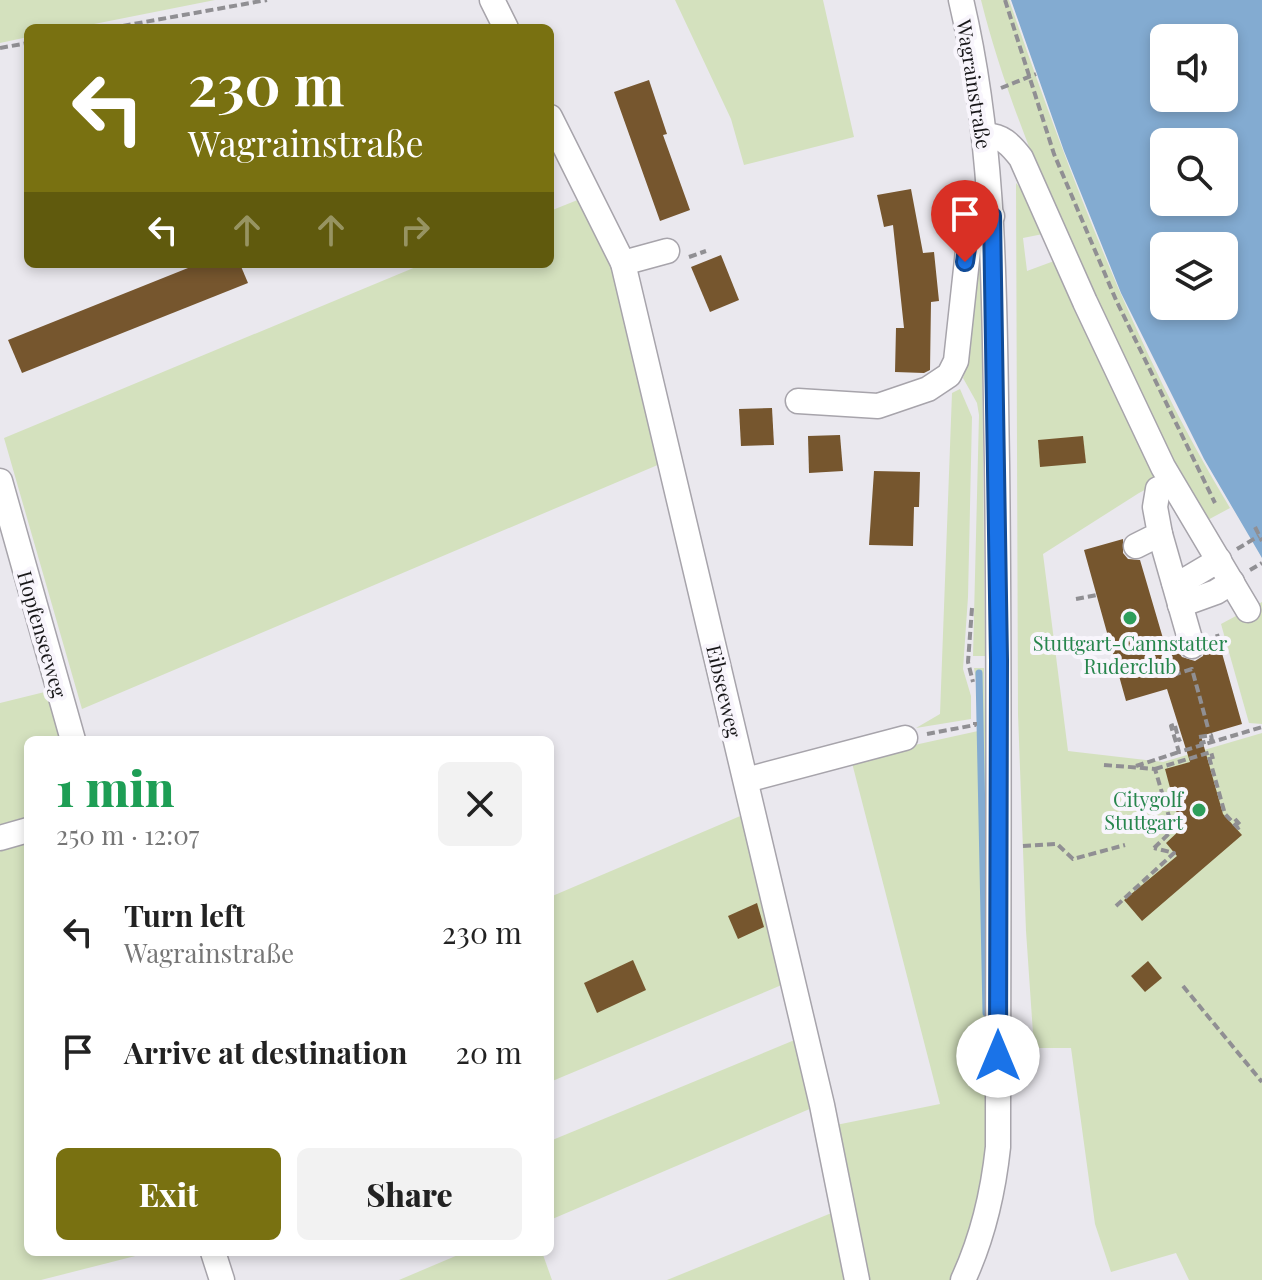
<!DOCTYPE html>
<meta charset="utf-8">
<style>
:root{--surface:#fff;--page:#f2f2f2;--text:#222;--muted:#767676;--accent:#797111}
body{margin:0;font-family:"Playfair Display",serif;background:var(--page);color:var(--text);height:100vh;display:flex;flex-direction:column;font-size:30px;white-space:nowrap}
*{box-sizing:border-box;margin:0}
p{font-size:26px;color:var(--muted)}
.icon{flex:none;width:44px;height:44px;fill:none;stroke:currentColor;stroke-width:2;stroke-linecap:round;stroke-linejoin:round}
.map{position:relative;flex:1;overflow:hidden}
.sheet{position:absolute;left:24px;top:736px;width:530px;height:520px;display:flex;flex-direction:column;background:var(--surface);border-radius:12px;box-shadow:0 4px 12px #0003}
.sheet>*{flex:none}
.banner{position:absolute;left:24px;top:24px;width:530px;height:244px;border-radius:12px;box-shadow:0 4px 12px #0003;background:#797111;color:#fff;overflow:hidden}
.controls{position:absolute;left:1150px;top:24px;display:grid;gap:16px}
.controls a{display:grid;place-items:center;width:88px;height:88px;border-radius:12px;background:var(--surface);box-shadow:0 4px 12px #0003;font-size:40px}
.pin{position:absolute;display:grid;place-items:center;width:68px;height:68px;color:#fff;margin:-82px -34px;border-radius:50% 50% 50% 0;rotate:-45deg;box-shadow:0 0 8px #0007}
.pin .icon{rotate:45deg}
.me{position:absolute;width:88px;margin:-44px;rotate:0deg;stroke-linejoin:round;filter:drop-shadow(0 0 6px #0008)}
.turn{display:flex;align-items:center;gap:28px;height:168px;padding:0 32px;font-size:36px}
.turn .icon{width:104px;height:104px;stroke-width:2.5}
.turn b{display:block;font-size:56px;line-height:68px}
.lanes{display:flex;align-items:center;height:76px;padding:0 32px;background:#0003;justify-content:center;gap:40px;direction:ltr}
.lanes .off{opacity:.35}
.round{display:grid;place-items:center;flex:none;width:84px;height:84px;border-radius:12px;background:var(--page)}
.headline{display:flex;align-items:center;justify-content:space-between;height:136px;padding:0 32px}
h1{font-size:48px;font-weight:800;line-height:60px;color:#1e9e55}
.action{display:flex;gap:16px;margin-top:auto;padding:16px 32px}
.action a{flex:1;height:92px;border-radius:12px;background:var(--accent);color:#fff;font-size:32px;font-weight:800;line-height:92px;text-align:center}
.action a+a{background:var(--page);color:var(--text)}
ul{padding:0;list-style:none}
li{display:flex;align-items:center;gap:24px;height:120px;padding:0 32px}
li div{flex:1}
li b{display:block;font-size:30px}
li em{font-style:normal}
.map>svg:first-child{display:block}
.green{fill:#d4e1be}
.water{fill:#83abd1;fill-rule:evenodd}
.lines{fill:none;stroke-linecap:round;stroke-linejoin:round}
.stream{stroke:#83abd1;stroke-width:7}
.building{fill:#76562e}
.minor-casing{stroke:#a7a4ab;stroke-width:27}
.path{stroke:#908f93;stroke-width:4;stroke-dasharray:8 4;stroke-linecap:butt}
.minor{stroke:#fff;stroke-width:24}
.route-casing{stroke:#114b97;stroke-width:20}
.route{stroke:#1a73e8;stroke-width:14}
.leisure-dot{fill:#2e9e5b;stroke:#f8f5fc;stroke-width:3}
.labels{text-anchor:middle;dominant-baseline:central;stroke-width:8;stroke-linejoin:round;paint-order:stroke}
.street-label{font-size:20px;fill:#181719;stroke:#f8f5fc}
.leisure-label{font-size:20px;fill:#27864d;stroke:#f8f5fc}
</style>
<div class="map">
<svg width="1262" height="1280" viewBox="0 0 1262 1280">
<rect width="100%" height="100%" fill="#eae8ee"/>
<!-- green -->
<g class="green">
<polygon points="0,0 215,0 74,28 28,28 28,37 0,43"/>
<polygon points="675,0 823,0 854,137 744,165 731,119"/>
<path d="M981 0H1009C1070 175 1134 349 1230 508L1204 522 1175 474 1139 493 1043 554 1068 751 1163 762 1262 733V1280H1189L1176 1253 1111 1272 1095 1224 1071 1048H1034L1026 931 1018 714 1016 183 1023 191 1043 234 1023 238 1027 271 1073 254C1038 171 1003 88 981 0Z"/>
<polygon points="580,199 613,267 660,464 82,709 4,438 423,264 550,264 550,211"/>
<polygon points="981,245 985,656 973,656 979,415 977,403 963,378 968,363 975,247"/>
<polygon points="960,389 972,417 968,597 963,669 971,696 971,719 916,728 940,714 952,393"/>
<polygon points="1262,602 1262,724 1249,723 1221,624"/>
<polygon points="974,668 984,668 992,1135 968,1244 950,1280 868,1280 836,1125 940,1104 851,759 978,731 978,693"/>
<polygon points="69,686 85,740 28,740 28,1252 151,1252 41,1280 0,1280 0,703"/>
<polygon points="745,814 784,984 550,1082 550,897"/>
<polygon points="797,1039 812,1108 550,1220 550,1141"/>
<polygon points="834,1212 849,1280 667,1280"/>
<polygon points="465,1252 542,1252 552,1280 399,1280"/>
</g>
<!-- water -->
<path class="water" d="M1011 0H1262V558L1204 459 1121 293 1064 151ZM1164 38H1224V98H1164ZM1164 142H1224V202H1164ZM1164 246H1224V306H1164Z"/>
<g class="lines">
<!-- stream -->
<polyline class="stream" points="979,673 986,1013"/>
</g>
<!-- building -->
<g class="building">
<polygon points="649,80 667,134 663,135 690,210 660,221 614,92"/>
<polygon points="911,189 923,253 934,252 939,301 931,302 930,370 924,373 895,372 896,328 904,328 893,225 884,227 877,195"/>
<polygon points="721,255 739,300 710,312 691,267"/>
<polygon points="198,264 240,264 248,283 22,373 8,340"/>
<polygon points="772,408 774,445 741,446 739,409"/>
<polygon points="840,435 843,471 809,473 808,436"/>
<polygon points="1083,436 1086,463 1040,467 1038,440"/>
<polygon points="874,471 920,472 919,507 914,507 913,546 869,545"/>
<polygon points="1123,539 1123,553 1128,559 1140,560 1167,652 1177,650 1182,657 1195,661 1203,656 1206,642 1218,639 1242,724 1201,736 1223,814 1242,835 1142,921 1124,900 1177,856 1166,843 1181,829 1165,769 1190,762 1167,689 1126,701 1084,550"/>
<polygon points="757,903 764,927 738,939 728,916"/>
<polygon points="633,960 646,990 597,1013 584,983"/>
<polygon points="1148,961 1162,978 1145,992 1131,976"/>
</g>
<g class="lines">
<defs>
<g id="minor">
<polyline points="492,0 506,28"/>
<path d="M961 0C997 152 994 308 997 463 1000 691 998 919 998 1147 993 1194 983 1237 963 1280"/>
<polyline points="550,117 623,263 822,1105 857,1280"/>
<path d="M984 136C1001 134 1011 145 1021 158L1085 302 1163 467 1248 610"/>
<polyline points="623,263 667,251"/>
<polyline points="798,401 878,406 928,389 949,375 956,361 970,232 976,225 992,216"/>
<polyline points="0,481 73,740"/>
<polyline points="1160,534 1192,646"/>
<polyline points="1136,546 1160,534 1155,507 1158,489"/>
<polyline points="1174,582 1187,579 1219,560"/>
<polyline points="1180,605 1216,592 1232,582"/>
<polyline points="746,780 905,738"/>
<polyline points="0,838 28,830"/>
<polyline points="213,1252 222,1280"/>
</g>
</defs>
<!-- minor casing -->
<use href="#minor" class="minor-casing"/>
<!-- path -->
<g class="path">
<polyline points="1005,0 1054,154 1116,300 1215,503"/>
<polyline points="111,28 267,0"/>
<polyline points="0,48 28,43"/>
<polyline points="1001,88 1036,74"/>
<polyline points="689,257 706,251"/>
<polyline points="1255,527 1262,541"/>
<polyline points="1237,549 1259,536"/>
<polyline points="1250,570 1262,563"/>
<polyline points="1076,599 1097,595"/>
<polyline points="972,608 968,662 973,682"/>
<polyline points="1217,634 1223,656"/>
<polyline points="1173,675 1192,669 1208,728"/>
<polyline points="1174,725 1171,726 1179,752 1262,727"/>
<polyline points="1175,726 1179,740 1181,739"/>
<polyline points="927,734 975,725 975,722"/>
<polyline points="1199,737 1211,735 1212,740 1201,743 1202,746"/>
<polyline points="1209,757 1225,814 1238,828 1241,826 1235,819"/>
<polyline points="1104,765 1155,769 1173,830"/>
<polyline points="1136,766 1179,752"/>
<polyline points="1155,769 1211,752 1213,759"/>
<polyline points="1023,846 1057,844 1073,859 1125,845"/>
<polyline points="1154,848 1179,824"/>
<polyline points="1116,906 1174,853 1154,848"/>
<polyline points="1183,986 1262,1082"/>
</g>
<!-- minor -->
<use href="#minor" class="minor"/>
</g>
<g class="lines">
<defs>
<path id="route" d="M965 262C969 235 967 230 992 216L999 660 998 1056"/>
</defs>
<!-- route casing -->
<use href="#route" class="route-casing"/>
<!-- route -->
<use href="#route" class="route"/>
</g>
<!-- markers -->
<g class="leisure-dot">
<circle cx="1130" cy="618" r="8"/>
<circle cx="1199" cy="810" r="8"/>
</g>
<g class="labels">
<!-- street labels -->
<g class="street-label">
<text transform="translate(975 84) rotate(81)">Wagrainstraße</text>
<text transform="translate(43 634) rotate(74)">Hopfenseeweg</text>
<text transform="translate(725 691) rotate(77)">Eibseeweg</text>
</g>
<!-- leisure labels -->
<g class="leisure-label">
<text x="1130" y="642">Stuttgart-Cannstatter<tspan x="1130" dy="23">Ruderclub</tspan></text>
<text x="1183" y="798" text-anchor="end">Citygolf<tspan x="1183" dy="23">Stuttgart</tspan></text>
</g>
</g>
</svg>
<div class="controls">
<a><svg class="icon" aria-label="sound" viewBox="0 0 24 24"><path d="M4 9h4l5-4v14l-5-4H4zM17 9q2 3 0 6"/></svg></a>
<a><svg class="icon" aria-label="search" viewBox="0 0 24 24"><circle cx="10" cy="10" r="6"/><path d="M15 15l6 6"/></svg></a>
<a><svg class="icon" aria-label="layers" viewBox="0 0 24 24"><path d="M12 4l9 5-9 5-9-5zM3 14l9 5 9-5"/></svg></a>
</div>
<div class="pin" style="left:965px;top:262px;background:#d93025"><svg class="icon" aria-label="arrive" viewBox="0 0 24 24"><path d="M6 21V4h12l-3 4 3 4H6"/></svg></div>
<svg class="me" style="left:998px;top:1056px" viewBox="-20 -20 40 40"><circle r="19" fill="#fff"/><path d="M0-13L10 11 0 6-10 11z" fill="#1a73e8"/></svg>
<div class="banner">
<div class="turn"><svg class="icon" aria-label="left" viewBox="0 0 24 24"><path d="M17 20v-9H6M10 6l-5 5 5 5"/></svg><div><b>230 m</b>Wagrainstraße</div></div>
<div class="lanes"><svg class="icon" aria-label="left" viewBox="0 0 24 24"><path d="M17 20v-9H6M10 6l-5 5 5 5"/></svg><svg class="icon off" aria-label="ahead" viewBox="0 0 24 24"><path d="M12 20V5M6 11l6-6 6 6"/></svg><svg class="icon off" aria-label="ahead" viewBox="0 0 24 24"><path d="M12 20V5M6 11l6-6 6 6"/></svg><svg class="icon off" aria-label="right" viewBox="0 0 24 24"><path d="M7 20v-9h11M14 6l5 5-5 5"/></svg></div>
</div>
<section class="sheet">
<div class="headline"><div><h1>1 min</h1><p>250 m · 12:07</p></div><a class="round"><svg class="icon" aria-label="close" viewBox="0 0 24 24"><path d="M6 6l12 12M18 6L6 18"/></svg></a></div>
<ul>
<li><svg class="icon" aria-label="left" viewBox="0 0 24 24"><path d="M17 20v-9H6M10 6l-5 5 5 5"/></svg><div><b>Turn left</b><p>Wagrainstraße</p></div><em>230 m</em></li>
<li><svg class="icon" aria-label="arrive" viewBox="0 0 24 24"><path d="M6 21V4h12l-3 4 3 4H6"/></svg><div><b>Arrive at destination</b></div><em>20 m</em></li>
</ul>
<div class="action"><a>Exit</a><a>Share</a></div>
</section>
</div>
